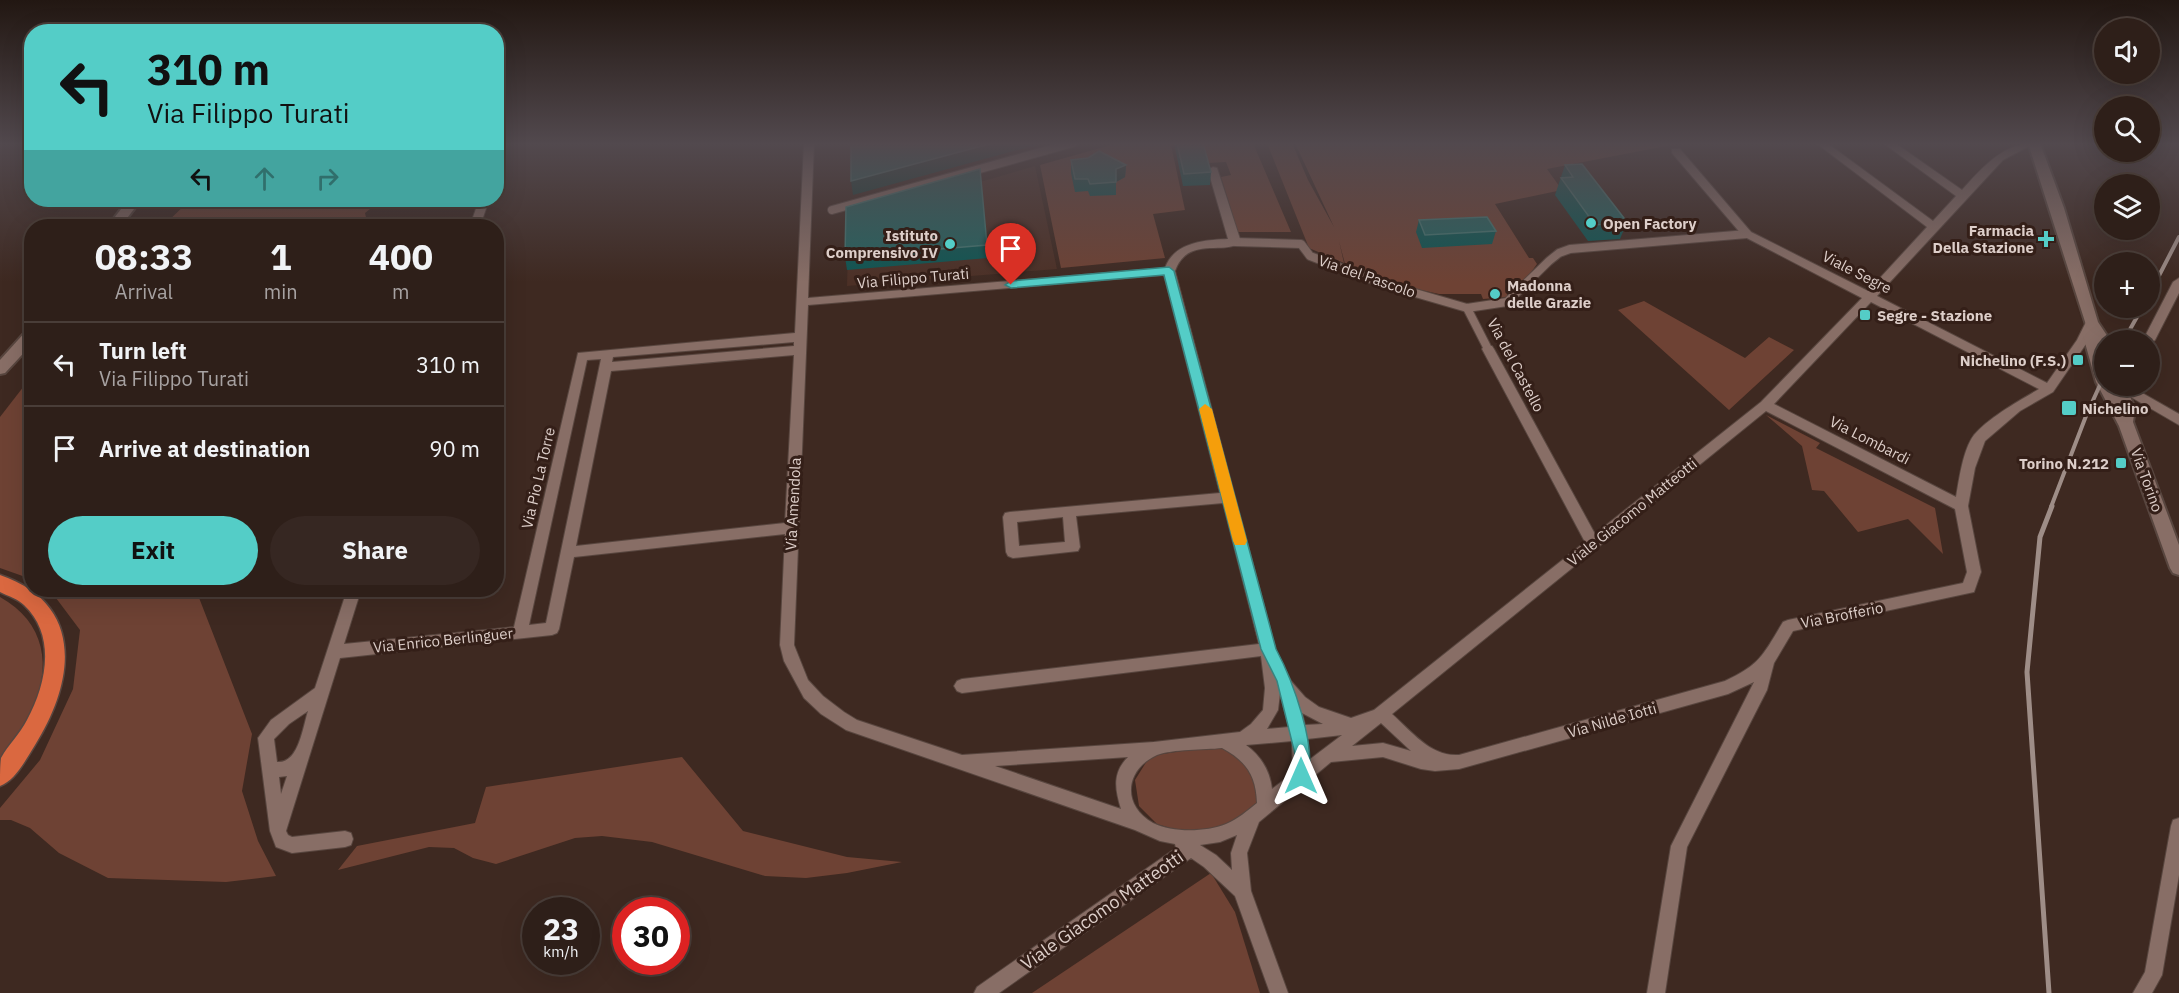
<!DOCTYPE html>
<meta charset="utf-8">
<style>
:root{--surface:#2e1f19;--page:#362722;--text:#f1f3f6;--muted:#a7a2a2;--line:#493d38;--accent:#54cdc7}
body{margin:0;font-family:"IBM Plex Sans",sans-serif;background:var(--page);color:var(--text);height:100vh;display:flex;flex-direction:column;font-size:22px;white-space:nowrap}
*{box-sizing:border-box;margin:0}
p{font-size:20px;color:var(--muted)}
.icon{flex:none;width:33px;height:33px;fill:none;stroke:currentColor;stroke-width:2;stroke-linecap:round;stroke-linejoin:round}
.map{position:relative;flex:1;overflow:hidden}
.details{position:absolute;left:24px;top:219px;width:480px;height:378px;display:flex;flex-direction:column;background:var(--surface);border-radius:24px;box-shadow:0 6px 24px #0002,0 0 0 2px var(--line)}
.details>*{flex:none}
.top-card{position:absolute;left:24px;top:24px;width:480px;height:183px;border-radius:24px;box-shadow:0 6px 24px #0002,0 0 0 2px var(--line);background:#54cdc7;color:#111;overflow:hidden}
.fabs{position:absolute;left:2094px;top:18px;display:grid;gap:12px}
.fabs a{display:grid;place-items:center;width:66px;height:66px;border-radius:50%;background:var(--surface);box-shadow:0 6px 24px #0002,0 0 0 2px var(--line);font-size:30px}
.speed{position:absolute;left:522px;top:897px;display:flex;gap:12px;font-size:30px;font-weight:700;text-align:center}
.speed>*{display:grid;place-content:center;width:78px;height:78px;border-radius:50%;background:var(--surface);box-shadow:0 6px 24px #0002,0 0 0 2px var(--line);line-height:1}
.speed small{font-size:15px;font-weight:400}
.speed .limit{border:9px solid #d22;background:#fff;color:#111}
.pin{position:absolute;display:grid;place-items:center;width:51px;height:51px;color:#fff;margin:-62px -26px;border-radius:50% 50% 50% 0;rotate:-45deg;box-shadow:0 0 6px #0007}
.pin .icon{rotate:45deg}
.me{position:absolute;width:66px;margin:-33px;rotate:0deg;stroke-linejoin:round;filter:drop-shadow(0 0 4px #0008)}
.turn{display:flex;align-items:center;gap:21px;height:126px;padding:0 24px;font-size:27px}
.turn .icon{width:78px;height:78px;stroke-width:2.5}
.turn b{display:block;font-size:42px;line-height:51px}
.lanes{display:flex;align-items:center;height:57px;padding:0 24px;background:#0003;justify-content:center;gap:30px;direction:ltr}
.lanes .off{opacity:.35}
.eta{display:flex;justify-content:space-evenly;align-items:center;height:102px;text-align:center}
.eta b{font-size:36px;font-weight:700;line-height:42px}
.primary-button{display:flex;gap:12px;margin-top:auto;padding:12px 24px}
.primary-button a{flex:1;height:69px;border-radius:36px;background:var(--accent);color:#111;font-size:24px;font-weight:700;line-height:69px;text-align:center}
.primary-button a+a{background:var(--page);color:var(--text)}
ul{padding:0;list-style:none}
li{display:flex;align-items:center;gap:18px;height:84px;padding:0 24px;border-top:2px solid var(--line)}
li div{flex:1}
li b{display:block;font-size:22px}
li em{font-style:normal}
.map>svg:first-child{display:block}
.built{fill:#4c3026}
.green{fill:#6e4234}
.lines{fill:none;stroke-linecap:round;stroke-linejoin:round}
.pedestrian-casing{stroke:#58463f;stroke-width:10}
.minor-casing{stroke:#58463f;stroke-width:2}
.secondary-casing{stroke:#58463f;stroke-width:4}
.motorway-casing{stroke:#58463f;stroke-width:3}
.pedestrian{stroke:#886e66;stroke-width:8}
.minor{fill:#886e66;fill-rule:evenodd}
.secondary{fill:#886e66;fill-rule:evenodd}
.motorway{fill:#da6840;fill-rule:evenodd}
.rail-far1{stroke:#9e8d87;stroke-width:4}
.rail{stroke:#9e8d87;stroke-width:5}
.wall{fill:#0f5653}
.shaded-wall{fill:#193f3a}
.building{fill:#266360;stroke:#427470;stroke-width:1.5}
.route{fill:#54cdc7;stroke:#378581;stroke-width:1.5}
.slow{fill:#f59e0b}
.poi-dot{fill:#54cdc7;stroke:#341f18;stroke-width:2}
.labels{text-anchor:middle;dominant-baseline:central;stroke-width:6;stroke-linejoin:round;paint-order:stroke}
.poi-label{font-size:15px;font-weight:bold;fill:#ddcec9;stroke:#341f18;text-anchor:start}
.street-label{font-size:15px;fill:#ddcec9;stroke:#341f18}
.near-street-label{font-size:18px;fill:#ddcec9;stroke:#341f18}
</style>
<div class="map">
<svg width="2179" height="993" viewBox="0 0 2179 993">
<rect width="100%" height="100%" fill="#3e2921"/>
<!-- built -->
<polygon class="built" points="1035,166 1057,269 847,286 849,220"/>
<!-- green -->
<g class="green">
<polygon points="1118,143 1201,143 1171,145 1185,210 1153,214 1165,258 1061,268 1040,165"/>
<polygon points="1203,143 1253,143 1291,232 1238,232 1221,177 1231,175 1226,162 1208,163"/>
<polygon points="1267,143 1292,143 1308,180 1334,227 1295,143 1682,143 1547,169 1562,190 1495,204 1529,258 1533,258 1537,264 1520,288 1507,292 1507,297 1483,299 1481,294 1439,294 1403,286 1345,264 1339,241 1344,263 1309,248"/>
<polygon points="190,200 381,200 365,213 368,226 163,226"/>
<polygon points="1644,301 1745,358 1769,337 1794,350 1729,410 1618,310"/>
<polygon points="31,377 31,579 0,568 0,417"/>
<polygon points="1766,415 1820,443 1816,448 1935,508 1943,554 1908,519 1858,532 1824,491 1812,490 1802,446"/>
<polygon points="50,590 196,590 252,734 242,791 258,841 276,876 226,882 108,878 59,853 30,828 11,820 0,820 0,808 40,760 73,689 80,630"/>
<path d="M0 597C45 622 53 666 31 713 24 729 11 744 0 759Z"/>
<polygon points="1222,747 1236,750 1258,782 1257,802 1239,819 1214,830 1187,833 1157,824 1139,806 1135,780 1150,756 1188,750"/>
<polygon points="682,757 743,831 847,857 902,862 847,873 806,878 765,876 652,842 602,836 575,838 496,864 473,858 454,848 429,847 338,870 357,846 475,823 486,787"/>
<polygon points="1211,873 1235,912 1260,993 1032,993"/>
</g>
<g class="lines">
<defs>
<g id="pedestrian">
<polyline points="832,210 1073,143"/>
<polyline points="1235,242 1301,244 1310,256 1381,283 1467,308 1507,302 1549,261 1559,253 1570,249 1747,234"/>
<polyline points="1467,308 1488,349"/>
</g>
<g id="minor">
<polygon points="497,143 507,143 501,161 496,164"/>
<path d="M804 143H814L808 298 1165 268C1174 242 1205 240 1228 239L1208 170 1213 167 1217 168 1241 242C1224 256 1188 235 1175 271L1276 651 1291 681 1305 697 1319 707 1351 718 1374 710 1585 542 1482 349 1484 346H1492L1494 349 1595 534 1761 402 1862 298 1743 236 1672 153V149H1680L1751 232 1868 291 1927 227 1816 143H1827L1933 221 1956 196 1883 143H1895L1962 190C1982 168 2003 143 2035 143L2003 160 1877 296 2047 383 2077 340 2087 320H2095L2097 323 2086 344 2053 392 2020 411 1985 441 1975 468 1968 506 1981 572 1974 592 1793 631 1774 663 1767 690 1687 847 1665 993H1647L1671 846 1754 682 1728 694 1459 769 1435 771 1421 769 1383 757 1331 762 1259 822 1247 853 1251 891 1288 993H1270L1235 896 1204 867 1191 858 999 993H974L977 987 1176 848 1175 844 1160 841 1135 830 846 730 821 714 804 698 784 661 780 645 785 534 574 557 559 629 557 633 552 635 340 658 286 831 288 835 292 837 345 831 351 833 353 839 351 845 345 847 292 853 276 847 270 831 258 738 271 720 315 688 347 590H361L344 644 514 627 578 353 795 333ZM1164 275 1220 493 1010 512 1005 513 1003 517 1006 552 1008 556 1013 558 1078 551 1080 547 1076 516 1223 503 1259 644 962 679 957 681 954 686 957 691 962 693 1261 656 1265 688 1263 710 1251 724 1240 732 1154 742 962 755 857 720 844 712 823 696 808 680 794 645 808 305ZM1871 302 2039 389C2020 400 1988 418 1974 435 1963 449 1959 480 1956 497L1774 404ZM794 342V346L612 362 613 357ZM794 355 785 523 576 546 611 371ZM601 359 546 623 529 625 587 360ZM1766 411 1955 509 1967 572 1963 583 1788 620 1783 622C1763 655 1761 664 1725 681L1459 755C1431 757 1412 732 1392 714ZM1063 517 1065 542 1019 546 1017 522ZM1280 693 1289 727 1267 729 1278 710ZM308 711C303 726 299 764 277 762L274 739 289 724ZM1302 713 1323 724 1305 725ZM1381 723 1411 751 1383 743 1352 746ZM1342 735 1309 760 1307 739ZM1292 741 1293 773 1272 789C1270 771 1261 756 1246 745ZM1222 748C1246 761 1256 775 1257 803 1247 811 1238 819 1226 824 1206 832 1173 833 1153 823 1122 806 1124 770 1157 755 1173 749 1204 750 1222 748ZM1128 757C1112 773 1115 789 1121 809L995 766ZM287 776 281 794 279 777ZM1237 835 1231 853 1232 870 1216 855 1200 845 1220 842Z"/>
<polygon points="479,200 489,200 480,226 470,226"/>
<polygon points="2179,278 2179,293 2155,340 2150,344 2150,340 2143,340 2173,282"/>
<polygon points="2115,386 2130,386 2179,414 2179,425 2117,389"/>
<polygon points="2179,818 2179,875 2162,975 2152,993 2133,993 2145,972 2171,826 2173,820"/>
</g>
<g id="secondary">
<polygon points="2028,143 2040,143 2064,208 2098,322 2110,340 2104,340 2104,351 2102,350 2104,359 2104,386 2126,386 2135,409 2133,422 2179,545 2179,575 2173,573 2170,568 2119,426 2096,382 2082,332 2087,328"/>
<polygon points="128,200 141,200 121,226 108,226"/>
<polygon points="32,329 32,344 5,373 0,374 0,360 27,330"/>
</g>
<path id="motorway" d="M0 575C85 604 75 681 35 745 26 759 16 780 0 786 0 778 0 765 1 758 8 745 20 734 27 720 46 685 57 636 24 605 18 599 8 596 0 592Z"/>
</defs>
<!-- pedestrian casing -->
<use href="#pedestrian" class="pedestrian-casing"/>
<!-- minor casing -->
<use href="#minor" class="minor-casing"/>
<!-- secondary casing -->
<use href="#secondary" class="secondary-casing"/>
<!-- motorway casing -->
<use href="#motorway" class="motorway-casing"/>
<!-- pedestrian -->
<use href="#pedestrian" class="pedestrian"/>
<!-- minor -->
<use href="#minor" class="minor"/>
<!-- secondary -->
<use href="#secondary" class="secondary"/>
<!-- motorway -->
<use href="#motorway" class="motorway"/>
<!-- rail-far1 -->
<g class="rail-far1">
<polyline points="2150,293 2179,237"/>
<polyline points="2124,340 2142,308"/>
<polyline points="2051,507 2086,416 2104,376"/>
</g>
<!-- rail -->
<polyline class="rail" points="2049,993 2027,672 2040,537 2052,506"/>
</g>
<!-- wall -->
<g class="wall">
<polygon points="1174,143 1203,143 1211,172 1210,185 1183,186"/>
<polygon points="1071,160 1126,165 1125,177 1116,182 1116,195 1090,196 1088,191 1075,192 1071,173"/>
<polygon points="1565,165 1627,222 1620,239 1588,241 1555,195"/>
<polygon points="1419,220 1496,231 1492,244 1422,248 1416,232"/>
<polygon points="987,245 988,258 847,270 845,257"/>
</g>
<!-- shaded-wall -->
<g class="shaded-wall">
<polygon points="993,143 1043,143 853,195 851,181"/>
<polygon points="1126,165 1125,177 1116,182 1116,169"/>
</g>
<!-- building -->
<g class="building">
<polygon points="851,143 993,143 851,181"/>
<polygon points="1177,143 1203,143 1211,172 1184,174"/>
<polygon points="1099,151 1126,165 1116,169 1116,182 1090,184 1088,179 1075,179 1071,160 1088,158"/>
<polygon points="1582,164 1627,222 1595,225 1561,178 1573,177 1565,165"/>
<polygon points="980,169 987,245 845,257 846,207"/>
<polygon points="1487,217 1496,231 1425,235 1419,220"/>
</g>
<!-- sky -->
<linearGradient id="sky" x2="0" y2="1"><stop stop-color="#221712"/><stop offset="0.51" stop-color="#52494e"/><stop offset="1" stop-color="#52494e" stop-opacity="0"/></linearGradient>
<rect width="2179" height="282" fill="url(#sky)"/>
<!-- route -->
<path class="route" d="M1169 267 1174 271 1276 649C1291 677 1320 751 1306 782L1301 784 1295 782 1292 776 1295 754 1277 681 1261 649 1164 275 1011 288 1005 285 1011 281Z"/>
<!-- slow -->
<polygon class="slow" points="1205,404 1212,409 1247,541 1245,545 1235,545 1233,541 1199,409"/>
<!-- markers -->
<g class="poi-dot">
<circle cx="1591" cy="223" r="6"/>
<path d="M2043 230h6v6h6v6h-6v6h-6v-6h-6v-6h6z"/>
<circle cx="950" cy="244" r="6"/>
<circle cx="1495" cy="294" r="6"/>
<rect x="1859" y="309" width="12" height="12" rx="3"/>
<rect x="2072" y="354" width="12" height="12" rx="3"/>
<rect x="2061" y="400" width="16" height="16" rx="3"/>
<rect x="2115" y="457" width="12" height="12" rx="3"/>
</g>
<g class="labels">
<!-- poi labels -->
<g class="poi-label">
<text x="1603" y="223">Open Factory</text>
<text x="2034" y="230" text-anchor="end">Farmacia<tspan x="2034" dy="17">Della Stazione</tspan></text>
<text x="938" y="235" text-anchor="end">Istituto<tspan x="938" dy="17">Comprensivo IV</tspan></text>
<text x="1507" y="285">Madonna<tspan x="1507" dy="17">delle Grazie</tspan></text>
<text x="1877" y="315">Segre - Stazione</text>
<text x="2066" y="360" text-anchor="end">Nichelino (F.S.)</text>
<text x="2082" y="408">Nichelino</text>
<text x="2109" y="463" text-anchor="end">Torino N.212</text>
</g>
<!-- street labels -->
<g class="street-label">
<text transform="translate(1857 272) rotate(27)">Viale Segre</text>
<text transform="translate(1367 276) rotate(19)">Via del Pascolo</text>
<text transform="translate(913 278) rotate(-5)">Via Filippo Turati</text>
<text transform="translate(1516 365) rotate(62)">Via del Castello</text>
<text transform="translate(1870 440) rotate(27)">Via Lombardi</text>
<text transform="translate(538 478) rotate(-77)">Via Pio La Torre</text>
<text transform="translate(2147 480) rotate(70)">Via Torino</text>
<text transform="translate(793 504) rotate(-87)">Via Amendola</text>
<text transform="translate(1632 512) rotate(-39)">Viale Giacomo Matteotti</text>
<text transform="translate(1842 615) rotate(-11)">Via Brofferio</text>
<text transform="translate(443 640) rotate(-6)">Via Enrico Berlinguer</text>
<text transform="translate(1612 720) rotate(-16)">Via Nilde Iotti</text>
</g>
<!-- near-street labels -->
<g class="near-street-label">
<text transform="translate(1102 910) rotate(-35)">Viale Giacomo Matteotti</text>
</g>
</g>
</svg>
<div class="fabs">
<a><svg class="icon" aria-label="sound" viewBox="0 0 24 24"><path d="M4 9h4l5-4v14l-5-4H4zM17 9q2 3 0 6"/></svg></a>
<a><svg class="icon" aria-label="search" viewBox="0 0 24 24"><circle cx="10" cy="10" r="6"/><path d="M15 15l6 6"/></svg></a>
<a><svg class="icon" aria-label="layers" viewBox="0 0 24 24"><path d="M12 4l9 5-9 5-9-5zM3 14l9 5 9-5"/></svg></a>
<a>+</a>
<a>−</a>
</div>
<div class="speed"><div>23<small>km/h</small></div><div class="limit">30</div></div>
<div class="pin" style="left:1011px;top:285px;background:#d93025"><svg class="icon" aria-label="arrive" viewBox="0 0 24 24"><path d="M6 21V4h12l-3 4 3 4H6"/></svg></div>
<svg class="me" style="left:1301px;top:776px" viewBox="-20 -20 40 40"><path d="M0-17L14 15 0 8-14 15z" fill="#54cdc7" stroke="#fff" stroke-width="4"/></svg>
<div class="top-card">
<div class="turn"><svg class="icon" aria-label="left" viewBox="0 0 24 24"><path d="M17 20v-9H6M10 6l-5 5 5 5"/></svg><div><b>310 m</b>Via Filippo Turati</div></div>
<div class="lanes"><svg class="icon" aria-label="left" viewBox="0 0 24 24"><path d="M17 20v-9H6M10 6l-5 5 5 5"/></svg><svg class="icon off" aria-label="ahead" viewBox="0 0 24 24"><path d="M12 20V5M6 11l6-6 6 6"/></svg><svg class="icon off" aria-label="right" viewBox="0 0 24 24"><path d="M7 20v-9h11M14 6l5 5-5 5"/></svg></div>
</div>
<section class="details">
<div class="eta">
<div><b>08:33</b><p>Arrival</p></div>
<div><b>1</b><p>min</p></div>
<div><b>400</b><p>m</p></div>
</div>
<ul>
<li><svg class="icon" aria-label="left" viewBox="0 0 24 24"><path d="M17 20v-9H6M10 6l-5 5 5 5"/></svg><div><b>Turn left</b><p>Via Filippo Turati</p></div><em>310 m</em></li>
<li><svg class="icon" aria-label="arrive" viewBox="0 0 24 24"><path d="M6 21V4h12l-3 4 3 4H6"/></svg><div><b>Arrive at destination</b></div><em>90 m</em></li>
</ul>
<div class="primary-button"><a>Exit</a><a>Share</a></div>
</section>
</div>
